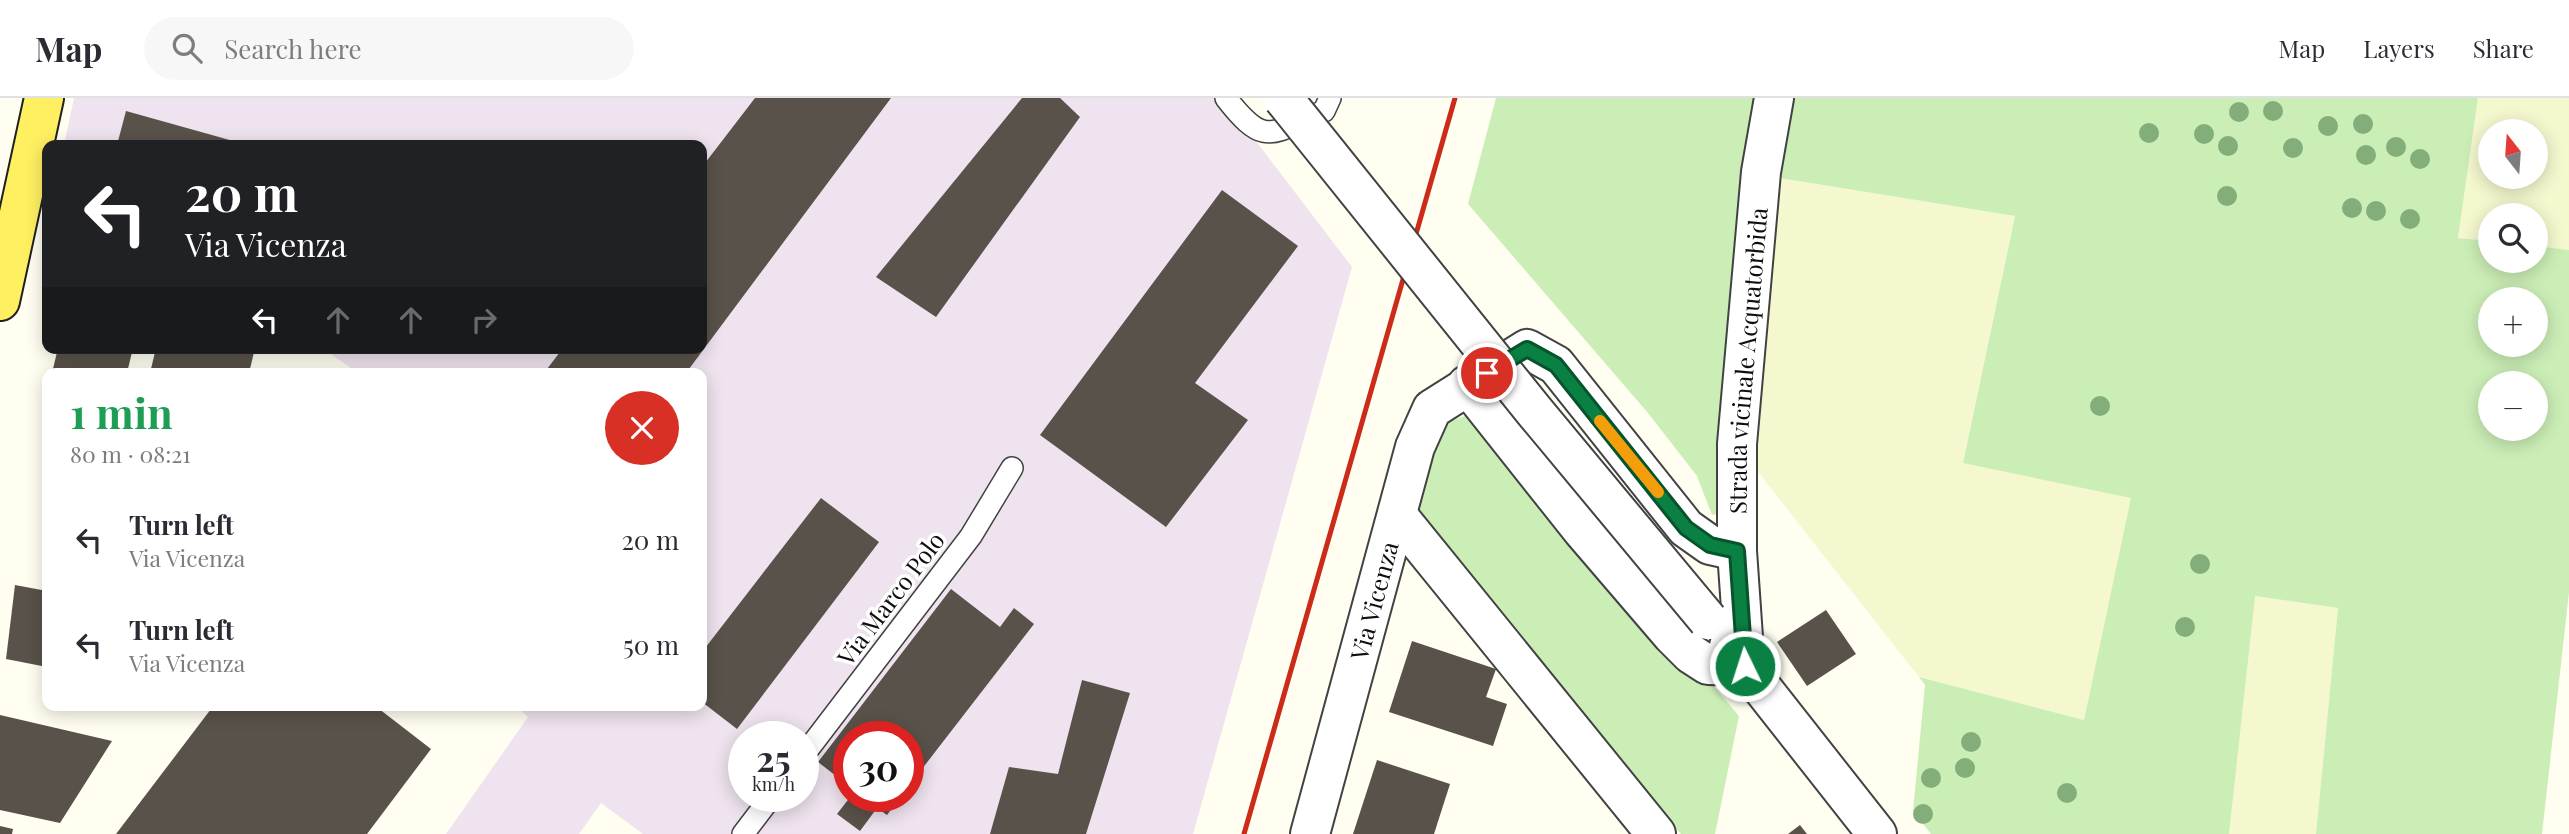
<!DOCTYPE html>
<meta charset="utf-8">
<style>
:root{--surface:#fff;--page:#f7f7f7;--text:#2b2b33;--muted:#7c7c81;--line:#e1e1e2}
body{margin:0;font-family:"Playfair Display",serif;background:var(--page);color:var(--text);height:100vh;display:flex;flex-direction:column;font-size:26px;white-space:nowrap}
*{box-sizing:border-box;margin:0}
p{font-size:23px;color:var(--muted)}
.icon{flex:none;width:38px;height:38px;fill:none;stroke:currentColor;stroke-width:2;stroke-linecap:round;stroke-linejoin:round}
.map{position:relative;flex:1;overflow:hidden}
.drawer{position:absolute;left:42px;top:270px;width:665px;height:343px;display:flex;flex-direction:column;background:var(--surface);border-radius:14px;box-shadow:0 4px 18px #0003}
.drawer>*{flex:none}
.hud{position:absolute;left:42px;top:42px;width:665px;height:214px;border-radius:14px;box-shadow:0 4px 18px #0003;background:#202124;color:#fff;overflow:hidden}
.needle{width:46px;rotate:343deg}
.controls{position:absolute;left:2478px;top:21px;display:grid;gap:14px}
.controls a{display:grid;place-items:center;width:70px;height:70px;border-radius:50%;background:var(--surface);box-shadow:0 4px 18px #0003;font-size:35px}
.speed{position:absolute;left:728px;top:623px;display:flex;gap:14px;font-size:35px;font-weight:700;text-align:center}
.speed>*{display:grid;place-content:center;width:91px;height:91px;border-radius:50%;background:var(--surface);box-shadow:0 4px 18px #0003;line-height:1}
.speed small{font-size:18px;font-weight:400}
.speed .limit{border:10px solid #d22;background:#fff;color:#111}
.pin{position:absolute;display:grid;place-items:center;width:60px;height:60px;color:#fff;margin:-30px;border:4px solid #fff;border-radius:50%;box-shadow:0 2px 7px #0007}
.me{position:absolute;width:77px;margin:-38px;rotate:356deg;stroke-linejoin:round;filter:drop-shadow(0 0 5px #0008)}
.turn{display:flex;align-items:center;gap:24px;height:147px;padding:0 28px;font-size:32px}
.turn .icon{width:91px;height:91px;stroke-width:2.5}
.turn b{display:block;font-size:49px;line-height:60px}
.lanes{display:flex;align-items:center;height:66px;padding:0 28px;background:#0003;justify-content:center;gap:35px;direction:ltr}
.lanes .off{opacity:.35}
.round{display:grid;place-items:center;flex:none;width:74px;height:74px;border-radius:37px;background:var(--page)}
.summary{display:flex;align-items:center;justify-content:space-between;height:119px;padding:0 28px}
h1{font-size:42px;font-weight:700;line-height:52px;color:#1e9e55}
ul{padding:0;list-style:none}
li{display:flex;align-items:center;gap:21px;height:105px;padding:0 28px}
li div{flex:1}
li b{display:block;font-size:26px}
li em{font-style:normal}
header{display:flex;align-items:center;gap:42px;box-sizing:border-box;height:98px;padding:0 35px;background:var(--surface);border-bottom:2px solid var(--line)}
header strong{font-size:33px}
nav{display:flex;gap:38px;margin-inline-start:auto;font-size:24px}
.search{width:490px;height:63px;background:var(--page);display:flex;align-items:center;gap:18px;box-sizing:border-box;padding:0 24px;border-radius:38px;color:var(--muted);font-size:26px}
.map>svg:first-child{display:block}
.industrial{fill:#eee3ee;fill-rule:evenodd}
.farmland{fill:#f5f8ce;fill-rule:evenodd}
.green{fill:#cbeeb6;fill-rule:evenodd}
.building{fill:#59524a}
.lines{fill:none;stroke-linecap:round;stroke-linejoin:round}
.service-casing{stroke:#424242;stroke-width:24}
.minor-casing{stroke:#424242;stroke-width:42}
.primary-casing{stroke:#202020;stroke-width:42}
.service{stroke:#fff;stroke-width:21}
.minor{stroke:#fff;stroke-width:38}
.primary{stroke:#fff061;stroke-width:38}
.rail{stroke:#cc2b1a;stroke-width:5}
.minor-bridge-casing{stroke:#424242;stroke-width:42;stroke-linecap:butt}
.minor-bridge{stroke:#fff;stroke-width:38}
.tree{fill:#83ae7a}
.route-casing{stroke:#07532c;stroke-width:18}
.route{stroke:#0b8043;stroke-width:12}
.slow{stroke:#f59e0b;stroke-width:12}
.labels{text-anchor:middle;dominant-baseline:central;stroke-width:7;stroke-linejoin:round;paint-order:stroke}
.street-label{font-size:24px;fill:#0f0f0f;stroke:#fff}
</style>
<header>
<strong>Map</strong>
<div class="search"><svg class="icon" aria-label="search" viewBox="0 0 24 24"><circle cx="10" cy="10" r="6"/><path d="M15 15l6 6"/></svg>Search here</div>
<nav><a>Map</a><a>Layers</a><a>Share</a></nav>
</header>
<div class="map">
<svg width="2569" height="736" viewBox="0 0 2569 736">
<rect width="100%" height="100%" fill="#fffef1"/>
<!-- industrial -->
<path class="industrial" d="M74 0H1223L1352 169 1193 736H643L601 705 579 736H446L528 619 515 607H702V275H358L322 250H702V47H64ZM744 639H803V698H744ZM849 639H908V698H849Z"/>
<!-- farmland -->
<g class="farmland">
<path d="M2478 0H2569V152L2536 148V117H2490V143L2458 140ZM2490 33H2536V79H2490Z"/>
<polygon points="1774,79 2015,118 1963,364 2132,399 2084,622 1919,579 1751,365"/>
<polygon points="2254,498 2338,510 2316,736 2229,736"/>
</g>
<!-- green -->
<g class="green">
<polygon points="1496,0 1765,0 1722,415 1712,417 1697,378 1648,315 1468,106"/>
<path d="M1787 0H2478L2458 140 2490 143V163H2536V148L2569 152V494L2542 736H2316L2338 510 2255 498 2229 736H1931L1913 713 1925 587 1919 579 2084 622 2131 400 1963 365 2015 118 1774 79ZM2490 201H2536V247H2490ZM2490 285H2536V331H2490Z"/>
<polygon points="1467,317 1661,556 1712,586 1739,618 1715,736 1681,736 1413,420 1444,326"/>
</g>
<!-- building -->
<g class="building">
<polygon points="755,0 891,0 686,275 544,275 563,250 702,250 702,69"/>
<polygon points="1022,0 1060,0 1080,19 936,219 876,179"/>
<polygon points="126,13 244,46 243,47 117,47"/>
<polygon points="1222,92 1298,148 1195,285 1248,322 1166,429 1040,337"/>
<polygon points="58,250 133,250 127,275 52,275"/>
<polygon points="156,250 255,250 249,275 150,275"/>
<polygon points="821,400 879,444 737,631 702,604 702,554"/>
<polygon points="15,487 47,493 47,569 6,561"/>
<polygon points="951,491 1000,529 1014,510 1034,526 908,689 908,639 849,639 849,688 818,664"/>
<polygon points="1826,512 1856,556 1807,588 1777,544"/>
<polygon points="1412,543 1496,571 1486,599 1507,606 1493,648 1389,614"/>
<polygon points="1082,582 1130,595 1086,736 990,736 1009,669 1058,676"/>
<polygon points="214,607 374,607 431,651 367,736 116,736"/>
<polygon points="0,617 112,643 60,725 0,712"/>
<polygon points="1377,662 1450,686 1434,736 1353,736"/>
<polygon points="851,698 901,698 887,717 877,710 860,733 837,716"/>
<polygon points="1800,727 1807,736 1788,736"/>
<polygon points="0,728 13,731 12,736 0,736"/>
</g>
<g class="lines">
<defs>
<g id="service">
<path d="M1226 0C1265 50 1270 36 1324 13L1330 0"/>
<polyline points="803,658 971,438 1012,370"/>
<polyline points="743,736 772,698"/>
</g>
<g id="minor">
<polyline points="1467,287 1582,432 1672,537 1691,556 1708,567 1745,568"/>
<polyline points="1398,418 1656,736"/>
<polyline points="1729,548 1877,736"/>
<path id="s1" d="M1745 568 1737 453V346L1761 74 1774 0"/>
<path id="s2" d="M1310 736 1415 349 1432 311 1527 251 1556 267 1686 430 1710 447 1737 453"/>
</g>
<polyline id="primary" points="0,203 44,0"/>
</defs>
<!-- service casing -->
<use href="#service" class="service-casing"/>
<!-- minor casing -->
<use href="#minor" class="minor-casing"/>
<!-- primary casing -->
<use href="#primary" class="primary-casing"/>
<!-- service -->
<use href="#service" class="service"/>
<!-- minor -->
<use href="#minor" class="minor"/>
<!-- primary -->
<use href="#primary" class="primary"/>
<!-- rail -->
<polyline class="rail" points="1244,736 1455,0"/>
<defs>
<polyline id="minor-bridge" points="1283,0 1535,314 1708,522"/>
</defs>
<!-- minor-bridge casing -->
<use href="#minor-bridge" class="minor-bridge-casing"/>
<!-- minor-bridge -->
<use href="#minor-bridge" class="minor-bridge"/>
</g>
<!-- trees -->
<g class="tree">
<circle cx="2273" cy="13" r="10"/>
<circle cx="2239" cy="14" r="10"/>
<circle cx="2363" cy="26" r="10"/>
<circle cx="2328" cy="28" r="10"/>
<circle cx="2149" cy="35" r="10"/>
<circle cx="2204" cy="36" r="10"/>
<circle cx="2228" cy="48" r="10"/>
<circle cx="2396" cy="49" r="10"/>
<circle cx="2293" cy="50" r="10"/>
<circle cx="2366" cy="57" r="10"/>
<circle cx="2420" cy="61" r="10"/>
<circle cx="2227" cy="98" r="10"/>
<circle cx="2352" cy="110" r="10"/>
<circle cx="2376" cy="113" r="10"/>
<circle cx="2410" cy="121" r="10"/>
<circle cx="2100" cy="308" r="10"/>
<circle cx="2200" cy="466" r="10"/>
<circle cx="2185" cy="529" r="10"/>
<circle cx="1971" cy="644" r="10"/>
<circle cx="1965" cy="670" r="10"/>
<circle cx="1931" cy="680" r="10"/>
<circle cx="2067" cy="695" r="10"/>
<circle cx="1923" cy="716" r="10"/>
</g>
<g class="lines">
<defs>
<polyline id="route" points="1487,275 1527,251 1556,267 1686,430 1710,447 1737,453 1745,568"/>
</defs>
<!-- route casing -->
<use href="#route" class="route-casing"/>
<!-- route -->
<use href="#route" class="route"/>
<!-- slow -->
<polyline class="slow" points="1600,323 1658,394"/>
</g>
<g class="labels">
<!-- street labels -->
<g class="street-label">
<text stroke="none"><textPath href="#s1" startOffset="306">Strada vicinale Acquatorbida</textPath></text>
<text transform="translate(890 500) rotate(-53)">Via Marco Polo</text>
<text stroke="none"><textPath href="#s2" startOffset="242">Via Vicenza</textPath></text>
</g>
</g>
</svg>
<div class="controls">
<a><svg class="needle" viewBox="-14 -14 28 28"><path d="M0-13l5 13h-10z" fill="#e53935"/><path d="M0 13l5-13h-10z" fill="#7c7c81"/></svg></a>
<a><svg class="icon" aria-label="search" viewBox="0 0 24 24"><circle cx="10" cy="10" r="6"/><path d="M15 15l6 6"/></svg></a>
<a>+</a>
<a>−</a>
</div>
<div class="speed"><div>25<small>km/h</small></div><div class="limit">30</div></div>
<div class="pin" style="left:1487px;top:275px;background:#d93025"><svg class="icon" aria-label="arrive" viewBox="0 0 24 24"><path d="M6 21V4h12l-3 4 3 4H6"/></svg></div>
<svg class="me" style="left:1745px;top:568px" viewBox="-20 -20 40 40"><circle r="17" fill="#0b8043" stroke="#fff" stroke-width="3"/><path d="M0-11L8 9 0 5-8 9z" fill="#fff"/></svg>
<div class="hud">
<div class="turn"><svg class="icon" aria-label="left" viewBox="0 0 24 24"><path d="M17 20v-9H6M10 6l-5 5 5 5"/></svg><div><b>20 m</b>Via Vicenza</div></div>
<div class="lanes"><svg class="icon" aria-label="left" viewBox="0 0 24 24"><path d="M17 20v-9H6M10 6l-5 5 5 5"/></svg><svg class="icon off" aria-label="ahead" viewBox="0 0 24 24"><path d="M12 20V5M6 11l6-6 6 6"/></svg><svg class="icon off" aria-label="ahead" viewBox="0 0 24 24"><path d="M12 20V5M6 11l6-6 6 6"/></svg><svg class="icon off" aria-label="right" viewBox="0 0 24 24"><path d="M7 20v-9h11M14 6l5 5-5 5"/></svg></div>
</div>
<section class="drawer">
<div class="summary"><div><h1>1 min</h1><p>80 m · 08:21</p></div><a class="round" style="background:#d93025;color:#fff"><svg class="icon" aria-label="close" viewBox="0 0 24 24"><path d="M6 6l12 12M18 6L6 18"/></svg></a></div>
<ul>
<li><svg class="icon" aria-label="left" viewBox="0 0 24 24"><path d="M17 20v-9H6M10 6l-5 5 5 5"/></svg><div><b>Turn left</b><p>Via Vicenza</p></div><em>20 m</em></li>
<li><svg class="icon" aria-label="left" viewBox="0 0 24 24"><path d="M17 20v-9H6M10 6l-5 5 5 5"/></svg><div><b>Turn left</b><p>Via Vicenza</p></div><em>50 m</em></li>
</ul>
</section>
</div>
